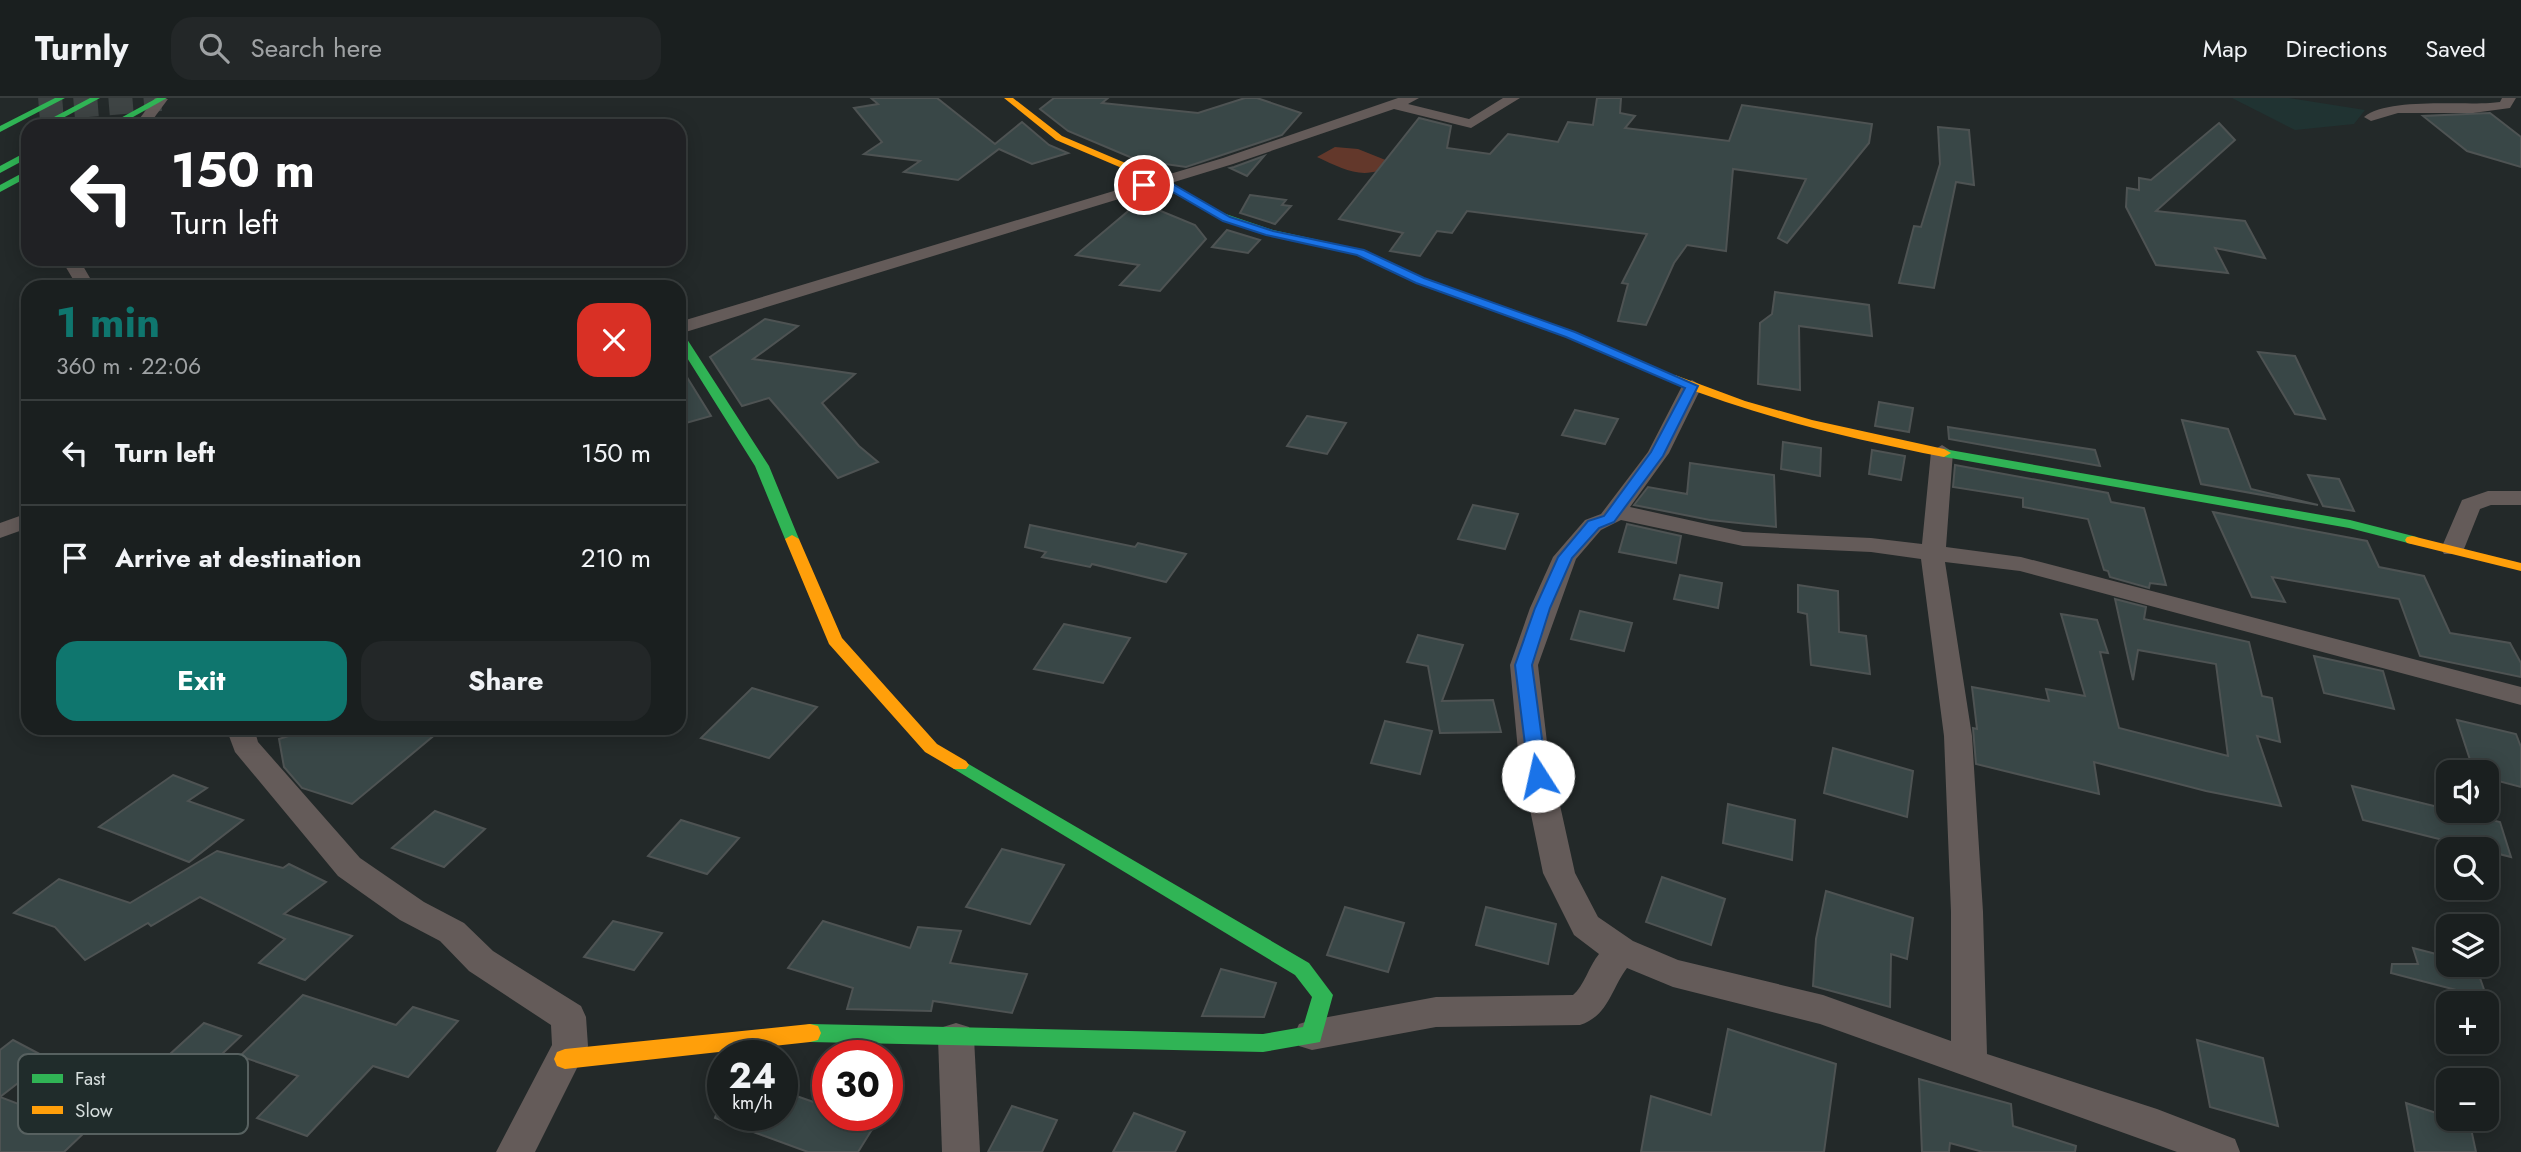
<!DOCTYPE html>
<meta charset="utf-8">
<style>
:root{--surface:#1a1f1f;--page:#232728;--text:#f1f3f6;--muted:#9fa2a4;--line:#383d3d;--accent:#0f766e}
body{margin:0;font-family:Jost,sans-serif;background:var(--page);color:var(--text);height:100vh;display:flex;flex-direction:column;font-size:26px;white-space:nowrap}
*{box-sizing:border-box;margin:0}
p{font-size:23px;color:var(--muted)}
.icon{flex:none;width:38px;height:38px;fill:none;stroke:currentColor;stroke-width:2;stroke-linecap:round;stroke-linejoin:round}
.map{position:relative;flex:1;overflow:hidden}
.panel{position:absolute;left:21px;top:182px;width:665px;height:455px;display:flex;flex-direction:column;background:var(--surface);border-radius:21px;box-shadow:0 4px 18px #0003,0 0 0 2px var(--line)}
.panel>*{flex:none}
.guide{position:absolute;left:21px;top:21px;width:665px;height:147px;border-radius:21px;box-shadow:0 4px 18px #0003,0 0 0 2px var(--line);background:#202124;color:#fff;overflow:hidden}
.fabs{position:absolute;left:2436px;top:662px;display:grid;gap:14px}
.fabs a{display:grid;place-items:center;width:63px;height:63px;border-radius:14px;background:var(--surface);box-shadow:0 4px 18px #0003,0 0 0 2px var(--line);font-size:35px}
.speed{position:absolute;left:707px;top:942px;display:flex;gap:14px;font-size:35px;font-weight:700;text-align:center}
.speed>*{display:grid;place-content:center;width:91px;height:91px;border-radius:50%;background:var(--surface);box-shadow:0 4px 18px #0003,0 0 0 2px var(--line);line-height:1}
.speed small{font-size:18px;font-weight:400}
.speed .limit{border:10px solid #d22;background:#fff;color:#111}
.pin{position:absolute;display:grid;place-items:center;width:60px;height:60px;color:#fff;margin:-30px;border:4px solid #fff;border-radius:50%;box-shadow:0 2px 7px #0007}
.me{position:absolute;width:77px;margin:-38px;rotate:350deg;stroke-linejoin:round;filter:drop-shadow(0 0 5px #0008)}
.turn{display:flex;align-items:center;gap:24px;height:147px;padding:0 35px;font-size:32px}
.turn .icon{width:91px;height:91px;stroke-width:2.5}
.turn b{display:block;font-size:49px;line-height:60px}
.round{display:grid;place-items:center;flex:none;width:74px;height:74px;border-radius:21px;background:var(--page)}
.overview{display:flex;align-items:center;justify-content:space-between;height:119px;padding:0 35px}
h1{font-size:42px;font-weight:700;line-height:52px;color:var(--accent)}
.primary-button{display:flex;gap:14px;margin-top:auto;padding:14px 35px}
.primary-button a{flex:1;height:80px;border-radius:21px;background:var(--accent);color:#fff;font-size:28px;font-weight:700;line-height:80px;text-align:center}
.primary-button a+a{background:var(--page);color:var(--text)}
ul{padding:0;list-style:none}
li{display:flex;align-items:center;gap:21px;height:105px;padding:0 35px;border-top:2px solid var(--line)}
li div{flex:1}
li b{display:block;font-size:26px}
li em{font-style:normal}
header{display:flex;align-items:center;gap:42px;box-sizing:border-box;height:98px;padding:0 35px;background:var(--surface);border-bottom:2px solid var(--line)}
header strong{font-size:33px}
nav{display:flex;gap:38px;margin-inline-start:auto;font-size:24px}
.search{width:490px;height:63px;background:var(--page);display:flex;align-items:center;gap:18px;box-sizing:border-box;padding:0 24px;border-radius:21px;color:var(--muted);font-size:26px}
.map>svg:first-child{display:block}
.built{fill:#203332}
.green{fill:#63382b}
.building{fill:#394747;stroke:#4e5353;stroke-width:2}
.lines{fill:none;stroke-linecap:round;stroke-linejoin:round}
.secondary-tunnel{stroke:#3e4444;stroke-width:24;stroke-dasharray:24 11;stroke-linecap:butt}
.street{fill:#645b59;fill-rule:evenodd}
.fast{fill:#30b455;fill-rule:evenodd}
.slow{fill:#ff9f0a;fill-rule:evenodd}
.route{fill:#1a73e8;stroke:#114b97;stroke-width:2}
.key{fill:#202c2b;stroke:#576160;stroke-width:2}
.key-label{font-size:19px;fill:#d6dedd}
</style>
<header>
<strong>Turnly</strong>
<div class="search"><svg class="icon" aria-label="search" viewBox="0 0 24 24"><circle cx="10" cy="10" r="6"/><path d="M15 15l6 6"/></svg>Search here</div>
<nav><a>Map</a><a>Directions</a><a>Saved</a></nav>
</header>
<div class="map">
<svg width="2521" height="1054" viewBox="0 0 2521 1054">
<rect width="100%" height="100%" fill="#232929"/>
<!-- built -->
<polygon class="built" points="2232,0 2289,0 2365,12 2354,26 2295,32"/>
<!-- green -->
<path class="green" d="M1335 49 1358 51 1393 65C1366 84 1345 72 1317 59Z"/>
<!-- building -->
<g class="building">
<polygon points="871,0 937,0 995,46 1022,24 1049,47 1068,55 1032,66 999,51 958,82 904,74 920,63 864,56 882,44 854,10 878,6"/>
<polygon points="1054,0 1108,0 1102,5 1198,15 1245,0 1257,0 1301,15 1282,37 1186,69 1137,62 1068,33 1040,11"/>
<polygon points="1597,0 1621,0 1620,15 1635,18 1625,30 1729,43 1742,7 1872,26 1869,45 1787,145 1778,140 1806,81 1733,71 1726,153 1687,147 1674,165 1646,227 1618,223 1628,186 1622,185 1647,136 1467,113 1452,135 1437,133 1420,158 1390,153 1403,135 1339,121 1419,20 1451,28 1447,50 1490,56 1508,36 1558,44 1568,24 1593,27"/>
<polygon points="2490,15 2521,39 2521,69 2467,53 2423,18"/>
<polygon points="2219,25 2235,42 2156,113 2245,123 2265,160 2215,150 2228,175 2156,167 2126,109 2127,90 2139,92 2139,80 2151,82"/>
<polygon points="1938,29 1969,32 1974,87 1956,84 1934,190 1899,185 1914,128 1921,129 1940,66"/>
<polygon points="1264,58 1247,78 1230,70 1234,69"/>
<polygon points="1250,97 1286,102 1282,107 1291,108 1275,126 1240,115"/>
<polygon points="1139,104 1195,127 1206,141 1160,193 1120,187 1139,167 1076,157"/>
<polygon points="1227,132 1260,142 1248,155 1212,149"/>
<polygon points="1775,194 1869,207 1872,238 1799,228 1800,292 1758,286 1760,225 1772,216"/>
<polygon points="765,221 798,228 753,261 855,276 822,305 859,348 878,364 838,380 769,300 742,308 710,259"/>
<polygon points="2258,254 2295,258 2325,321 2295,316"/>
<polygon points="685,276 711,318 679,327 679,281"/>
<polygon points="1879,304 1913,310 1909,334 1875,328"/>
<polygon points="1575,312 1618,321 1605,346 1562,337"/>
<polygon points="1307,318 1346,325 1327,356 1287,348"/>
<polygon points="2182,322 2228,331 2251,391 2318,407 2201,386"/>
<polygon points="1948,329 2095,352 2100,368 1949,341"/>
<polygon points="1783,344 1821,350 1820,378 1781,371"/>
<polygon points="1872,352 1905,358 1901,382 1869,376"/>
<polygon points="1690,365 1774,377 1776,429 1710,422 1634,407 1648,389 1687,396"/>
<polygon points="1955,367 2108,395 2111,404 2144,410 2166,487 2150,485 2149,490 2110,479 2108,473 2104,472 2088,421 2023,409 2023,400 1953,389"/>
<polygon points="2308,377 2339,381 2354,413 2323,408"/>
<polygon points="1473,407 1518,416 1505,451 1458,441"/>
<polygon points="2213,414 2367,443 2379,469 2424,478 2450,535 2510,545 2521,565 2521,579 2420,558 2399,501 2272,479 2285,504 2252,499"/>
<polygon points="1627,426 1681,438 1676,465 1619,454"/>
<polygon points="1030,427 1135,449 1138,445 1186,456 1166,484 1092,466 1090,469 1042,459 1046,454 1025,449"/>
<polygon points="1680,477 1722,485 1718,510 1674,501"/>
<polygon points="1798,487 1838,493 1839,534 1866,538 1870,576 1811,567 1807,516 1798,514"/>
<polygon points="2115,501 2146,509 2144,521 2249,544 2262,598 2272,600 2280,644 2257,638 2281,708 2206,693 2094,664 2099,696 1976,666 1973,630 1977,631 1972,589 2049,603 2046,591 2085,598 2061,516 2097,522 2108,555 2100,554 2119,630 2228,658 2216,566 2138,552 2133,582"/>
<polygon points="1580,513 1632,525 1624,553 1571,541"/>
<polygon points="1064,526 1130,540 1103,585 1034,571"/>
<polygon points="1418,537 1463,547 1442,603 1493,602 1501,634 1440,635 1428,568 1407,564"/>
<polygon points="2314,558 2383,573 2394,611 2324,595"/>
<polygon points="752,590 817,609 769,660 701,640"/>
<polygon points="2457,622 2516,636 2521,649 2521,689 2487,680 2487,674 2474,674"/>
<polygon points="1385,623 1432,633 1420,676 1371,665"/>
<polygon points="314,630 443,630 352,706 302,690 284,669 279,641"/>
<polygon points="1833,650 1913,673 1907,719 1824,695"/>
<polygon points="173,677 207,690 188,703 243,722 189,764 99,729"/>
<polygon points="2352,688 2500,724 2511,759 2363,722"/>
<polygon points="1728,706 1795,722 1792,762 1723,745"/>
<polygon points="435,713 485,731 444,769 392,750"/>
<polygon points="681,722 739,740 707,776 648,758"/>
<polygon points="1002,751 1064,767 1030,826 966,809"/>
<polygon points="217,753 283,770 289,766 326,784 284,816 352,838 305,882 259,865 285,841 200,799 151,828 148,825 85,862 55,829 14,815 59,781 130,805"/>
<polygon points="1662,779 1725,801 1711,847 1646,824"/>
<polygon points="1826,793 1913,820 1907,861 1891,856 1890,909 1813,888 1816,841"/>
<polygon points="1345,809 1404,825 1388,874 1327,857"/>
<polygon points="1486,809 1556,826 1548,866 1476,847"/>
<polygon points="613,823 662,835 634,872 584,859"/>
<polygon points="823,823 910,850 918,829 961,833 950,865 1027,876 1012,915 933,903 931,913 847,911 853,890 788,870"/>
<polygon points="2413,850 2448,859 2448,866 2475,866 2487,900 2391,875 2392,866 2418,866"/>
<polygon points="1221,871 1276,885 1264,919 1202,918"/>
<polygon points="303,897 396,927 413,909 458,923 408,979 373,968 307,1038 257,1020 298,978 240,958"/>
<polygon points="204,925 241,938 182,994 145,979"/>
<polygon points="1728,931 1836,966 1824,1054 1641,1054 1651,998 1711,1017"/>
<polygon points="13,942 49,961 0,999 0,952"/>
<polygon points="2197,942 2263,960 2278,1028 2210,1009"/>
<polygon points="1919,981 2011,1006 2013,1028 2076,1048 2075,1054 1983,1054 1950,1045 1949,1054 1922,1054"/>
<polygon points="782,993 828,1009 828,1017 881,1017 858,1054 808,1054 715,1020 716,1017 782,1017"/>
<polygon points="0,999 87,1032 64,1054 0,1054"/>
<polygon points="2406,1005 2470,1026 2476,1054 2415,1054"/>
<polygon points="1012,1008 1057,1022 1042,1054 988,1054"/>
<polygon points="1134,1015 1185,1034 1175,1054 1113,1054"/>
</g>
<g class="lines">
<!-- secondary-tunnel -->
<polyline class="secondary-tunnel" points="39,11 161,1"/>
<!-- street -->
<g class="street">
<polygon points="155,0 168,1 148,28 134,28"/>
<polygon points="1398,0 1419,0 1408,6 1469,21 1503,0 1520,0 1471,30 1394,11 1233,66 679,236 679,224 1223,60"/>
<path d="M2502 0H2516L2510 10 2473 15H2398L2371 23 2364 19C2387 0 2458 7 2490 5L2500 4Z"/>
<polygon points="61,161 79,161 90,180 101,189 77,188"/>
<path d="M1692 282 1702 288 1669 355 1630 409 1743 434 1871 440 1922 446 1931 354 1942 347 1953 354 1946 449 2021 459 2521 589V607L2020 473 1945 464 1972 638 1983 814 1987 956 2157 1011 2235 1041 2240 1054H2177L1820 926 1673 889 1627 870C1610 893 1609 917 1580 927L1436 929 1312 952 1299 948 1294 937 1299 926 1312 922 1436 899 1573 897C1584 888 1589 868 1599 856L1574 837 1543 775 1518 653 1510 567 1530 510 1553 459 1585 422 1601 416 1648 354 1682 288ZM1621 422 1743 448 1871 454 1921 461 1944 638 1951 814V943L1823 897 1678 862 1633 843 1598 819 1575 775 1548 653 1538 567 1576 461 1601 432Z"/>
<polygon points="2488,393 2521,393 2521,407 2491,407 2480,411 2462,456 2444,456 2441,451 2462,402"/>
<polygon points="28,415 28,430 0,440 0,425"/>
<polygon points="226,630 254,630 258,644 360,760 424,804 464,825 493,853 581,908 586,919 588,948 535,1054 496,1054 552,947 551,927 469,873 440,843 400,822 338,778 235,654"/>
<polygon points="956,925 969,929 974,940 980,1054 942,1054 938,940 943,929"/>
</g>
<!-- fast -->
<g class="fast">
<polygon points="55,0 65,0 0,34 0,28"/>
<polygon points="90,0 100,0 48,28 37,28"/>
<polygon points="157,0 167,0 117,28 106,28"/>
<polygon points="28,53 28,60 0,75 0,68"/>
<polygon points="28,72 28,79 0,94 0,87"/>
<polygon points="1220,114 1273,132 1364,152 1424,181 1575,235 1681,281 1679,284 1671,284 1567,239 1416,185 1357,156 1266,137 1216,119 1216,115"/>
<polygon points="679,234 685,238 769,368 799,441 797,444 792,445 785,441 755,368 679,247"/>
<polygon points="1944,351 2350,422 2417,439 2419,442 2412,446 2349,430 1939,358 1939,352"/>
<polygon points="960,661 1309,865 1333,897 1320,944 1263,954 810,944 802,942 799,935 802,928 810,926 1263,936 1303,929 1312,899 1295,877 954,671 951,667 954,663"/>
</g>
<!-- slow -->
<g class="slow">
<polygon points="1004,0 1013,0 1062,38 1163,81 1225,117 1216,119 1157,85 1056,42"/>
<path d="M1675 277 1745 303 1812 322 1944 351 1951 355 1944 359C1851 341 1759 319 1671 284L1669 281Z"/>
<polygon points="792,437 799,441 842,540 937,646 966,663 969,667 966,671 954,671 925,654 829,546 785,441"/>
<polygon points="2412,438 2521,465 2521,473 2407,445 2405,442 2407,439"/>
<polygon points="810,926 818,928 821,935 818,942 810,944 565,971 557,968 554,961 557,954 565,951"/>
</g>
</g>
<!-- route -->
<polygon class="route" points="1157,81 1164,81 1230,119 1273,133 1364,152 1424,180 1575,234 1698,288 1663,358 1614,424 1599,430 1572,460 1550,510 1532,567 1547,678 1545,682 1538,684 1529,678 1515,567 1535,510 1558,459 1588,423 1604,418 1651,354 1685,290 1566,239 1416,185 1357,157 1266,137 1223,123 1159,86 1144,90 1139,87"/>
<!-- legend -->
<rect x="18" y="956" width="230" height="80" rx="10" class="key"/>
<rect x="32" y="976" width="31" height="9" fill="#30b455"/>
<rect x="32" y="1008" width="31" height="8" fill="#ff9f0a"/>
<g class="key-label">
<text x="75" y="987">Fast</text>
<text x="75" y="1019">Slow</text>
</g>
</svg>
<div class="fabs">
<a><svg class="icon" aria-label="sound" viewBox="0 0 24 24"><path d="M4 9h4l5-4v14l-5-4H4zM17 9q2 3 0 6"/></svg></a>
<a><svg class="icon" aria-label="search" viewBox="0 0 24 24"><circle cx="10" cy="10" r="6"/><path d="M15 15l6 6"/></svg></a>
<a><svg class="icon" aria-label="layers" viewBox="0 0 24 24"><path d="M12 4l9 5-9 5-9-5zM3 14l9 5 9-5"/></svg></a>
<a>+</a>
<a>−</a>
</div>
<div class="speed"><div>24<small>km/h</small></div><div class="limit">30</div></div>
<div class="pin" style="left:1144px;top:87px;background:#d93025"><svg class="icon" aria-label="arrive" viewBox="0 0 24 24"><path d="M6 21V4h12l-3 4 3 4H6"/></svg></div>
<svg class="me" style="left:1538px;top:678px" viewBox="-20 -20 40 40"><circle r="19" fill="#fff"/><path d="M0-13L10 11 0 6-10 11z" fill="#1a73e8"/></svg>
<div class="guide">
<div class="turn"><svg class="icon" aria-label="left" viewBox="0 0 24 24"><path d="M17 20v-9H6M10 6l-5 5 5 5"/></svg><div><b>150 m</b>Turn left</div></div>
</div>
<section class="panel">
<div class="overview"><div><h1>1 min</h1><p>360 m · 22:06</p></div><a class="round" style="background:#d93025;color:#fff"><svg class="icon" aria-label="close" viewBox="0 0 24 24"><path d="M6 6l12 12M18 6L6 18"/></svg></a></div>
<ul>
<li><svg class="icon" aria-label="left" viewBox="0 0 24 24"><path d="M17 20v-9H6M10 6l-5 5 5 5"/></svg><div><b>Turn left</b></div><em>150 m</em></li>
<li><svg class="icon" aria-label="arrive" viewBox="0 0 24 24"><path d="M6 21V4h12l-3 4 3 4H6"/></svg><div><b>Arrive at destination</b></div><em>210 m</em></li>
</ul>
<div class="primary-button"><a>Exit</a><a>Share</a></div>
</section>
</div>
